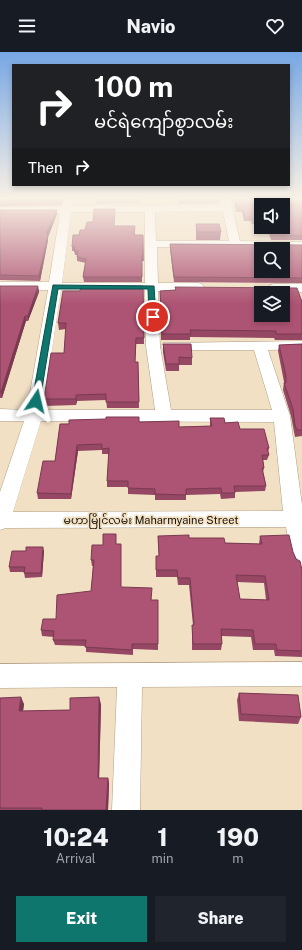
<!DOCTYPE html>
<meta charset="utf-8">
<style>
:root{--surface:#171b24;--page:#20242c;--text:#f1f3f6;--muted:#9ea1a6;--accent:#0f766e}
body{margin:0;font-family:"Public Sans","Noto Sans Myanmar",sans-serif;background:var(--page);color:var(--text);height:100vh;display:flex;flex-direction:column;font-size:15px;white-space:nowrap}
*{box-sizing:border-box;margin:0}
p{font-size:13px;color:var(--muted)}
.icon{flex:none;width:22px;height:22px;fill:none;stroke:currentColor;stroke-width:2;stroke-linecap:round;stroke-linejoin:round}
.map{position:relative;height:758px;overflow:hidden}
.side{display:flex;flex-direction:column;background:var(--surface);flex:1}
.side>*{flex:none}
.banner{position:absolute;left:12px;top:12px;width:278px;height:122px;border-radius:0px;box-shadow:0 2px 6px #0003;background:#202124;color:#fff;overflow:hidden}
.fabs{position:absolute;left:254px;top:146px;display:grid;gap:8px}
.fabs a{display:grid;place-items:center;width:36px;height:36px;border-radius:0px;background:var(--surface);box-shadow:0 2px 6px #0003;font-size:20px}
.pin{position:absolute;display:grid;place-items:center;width:34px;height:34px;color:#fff;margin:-17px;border:2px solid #fff;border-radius:50%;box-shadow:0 1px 4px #0007}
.me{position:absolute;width:44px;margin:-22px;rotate:10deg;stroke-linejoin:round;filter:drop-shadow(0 0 3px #0008)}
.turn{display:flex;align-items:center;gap:14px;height:84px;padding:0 16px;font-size:18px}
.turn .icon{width:52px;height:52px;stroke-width:2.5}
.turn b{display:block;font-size:28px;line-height:34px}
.then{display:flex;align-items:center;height:38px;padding:0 16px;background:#0003;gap:8px;font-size:15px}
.eta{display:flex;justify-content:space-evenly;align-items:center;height:68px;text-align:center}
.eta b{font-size:24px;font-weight:800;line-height:28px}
.action{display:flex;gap:8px;margin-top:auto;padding:8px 16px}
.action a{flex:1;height:46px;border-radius:0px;background:var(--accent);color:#fff;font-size:16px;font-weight:800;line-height:46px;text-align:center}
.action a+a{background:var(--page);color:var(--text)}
header{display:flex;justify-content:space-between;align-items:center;height:52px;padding:0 16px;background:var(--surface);font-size:18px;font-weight:800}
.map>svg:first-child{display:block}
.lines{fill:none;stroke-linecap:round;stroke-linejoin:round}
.street-casing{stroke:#b09f85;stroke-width:1}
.street{fill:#fff;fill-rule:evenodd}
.wall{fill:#954763;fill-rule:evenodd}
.shaded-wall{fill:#793a50}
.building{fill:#ad5373;stroke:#793a50;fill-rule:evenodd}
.route{fill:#0f766e;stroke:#0a4d48}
.labels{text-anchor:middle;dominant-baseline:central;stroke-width:3.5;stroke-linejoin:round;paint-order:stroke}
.street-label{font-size:11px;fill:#171107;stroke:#f2e0c5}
</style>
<header><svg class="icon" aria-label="menu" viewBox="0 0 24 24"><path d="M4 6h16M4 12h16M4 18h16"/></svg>Navio<svg class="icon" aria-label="heart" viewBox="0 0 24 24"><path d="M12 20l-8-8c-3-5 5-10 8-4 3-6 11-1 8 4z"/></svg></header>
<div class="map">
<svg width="302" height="758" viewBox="0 0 302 758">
<rect width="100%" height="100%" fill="#f2e0c5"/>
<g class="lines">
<defs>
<g id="street">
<path d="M64 147H74L72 154 221 153 220 147H230L240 189 302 190V196L157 195 158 231H198L202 232 204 235 202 238 198 239H158L160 294 171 358H272L254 298H168L163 297 161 294 163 291 302 289V297L268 298 290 364 302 453V516L295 513 292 507 286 475 6 476 0 478V440L24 369H0V357L27 358 48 238H0V230H49L60 161H0V155L62 154ZM223 159 229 189H156L155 160ZM71 160H145V231H62ZM61 238H145L146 294 155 358H43ZM41 369 274 370 283 459 13 460Z"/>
<polygon points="274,232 302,232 302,240 270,239 268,236 270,233"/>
<polygon points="302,610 302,634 142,635 140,758 112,758 117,635 0,636 0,612"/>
</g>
</defs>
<!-- street casing -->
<use href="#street" class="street-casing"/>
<!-- street -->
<use href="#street" class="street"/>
</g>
<!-- wall -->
<g class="wall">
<polygon points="0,147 64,147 61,153 0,154"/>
<polygon points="96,147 140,147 139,151 96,152"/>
<polygon points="178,147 220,147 219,151 178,152"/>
<polygon points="231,147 299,147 302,152 302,188 271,188 267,175 283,175 261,153 261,171 252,172 251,169 244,169 242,160 236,160 234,150 232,150"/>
<polygon points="0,158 57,158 57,162 48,185 48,188 40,229 0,228"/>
<polygon points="196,172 221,180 220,188 196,188"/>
<polygon points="115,174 135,174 135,183 143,183 144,209 142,209 142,230 84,230 83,225 86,211 77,209 77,203 75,203 74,199 72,199 72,195 79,183 85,178"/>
<polygon points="170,192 302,193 302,231 174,230 170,197"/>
<polygon points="0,234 38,234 39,240 28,269 26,269 2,346 0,346"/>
<polygon points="143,234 144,292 136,292 135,310 138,310 139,356 107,356 106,348 77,349 76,353 45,354 44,347 64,301 66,277 59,278 58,271 80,239"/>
<polygon points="175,235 302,250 302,288 275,288 274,286 190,285 190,288 161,288 160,239 175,238"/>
<polygon points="163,292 192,306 192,313 179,313 179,319 166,319 163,300"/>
<polygon points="302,292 302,384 295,385 294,380 291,364 283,338 284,330 278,299 279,293"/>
<polygon points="210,366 225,371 240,377 269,396 268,400 269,403 267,408 263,408 264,416 263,420 266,434 265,439 235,440 235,446 221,447 220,442 186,443 186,448 155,448 155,443 128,442 128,435 107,435 107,429 109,402 102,402 102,398 78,399 71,447 38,447 37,441 55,409 60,372 139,370 179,375 210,374"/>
<path d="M158 484 189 486 225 491 259 492 260 484 293 500 302 518V605L275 604 274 598H253L251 585 221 584 222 592 221 598H192V580L193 573 189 533H178L177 525H156V504H159ZM237 530 264 531 266 548 240 547Z"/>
<polygon points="116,492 121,498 121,535 152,548 158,548 158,598 133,597 133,603 86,600 86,594 55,593 53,588 54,585 42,584 41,578 56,567 91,539 93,514 92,514 91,508 103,493"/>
<polygon points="44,499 42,525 25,526 24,520 10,520 9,515"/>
<polygon points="239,641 301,665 298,672 239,669 237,648"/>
<polygon points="0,646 24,652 23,659 70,658 101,652 99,726 108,726 109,732 108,758 0,758"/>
</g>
<!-- shaded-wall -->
<g class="shaded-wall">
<polygon points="61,147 64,147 61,153 60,148"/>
<polygon points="57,158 57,162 48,185 48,188 40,229 39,224 46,182"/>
<polygon points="38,234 39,240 28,269 28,264"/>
<polygon points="25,264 26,269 2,346 1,340"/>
<polygon points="76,343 77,349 76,353"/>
<polygon points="77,393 78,399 71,447 71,442"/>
<polygon points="43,495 44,499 42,525 41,521"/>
<polygon points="21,645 24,652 22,666 19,659"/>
<polygon points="99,645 101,652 99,732 98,726"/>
<polygon points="108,726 109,732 108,758 106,758"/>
</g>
<!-- building -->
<g class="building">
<polygon points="0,147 61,147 60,148 0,149"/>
<polygon points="96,147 127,147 95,148"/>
<polygon points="235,147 299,147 302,152 302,184 272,183 269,175 283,175 283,153 261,153 261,167 253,167 252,165 245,165 242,155 237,155"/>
<polygon points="94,157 115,157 114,174 135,174 134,183 143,183 143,204 142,204 142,225 83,225 86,207 77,205 78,199 74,199 75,195 72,195 73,183 79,183 80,178 85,178 87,170 93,170"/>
<polygon points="0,158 57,158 46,182 48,182 39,224 0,223"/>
<polygon points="196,172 219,172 221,180 197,180"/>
<path d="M170 192 302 193V226L174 225ZM261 197H283V219H261Z"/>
<polygon points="0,234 38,234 28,264 25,264 1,340 0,340"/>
<polygon points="81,234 143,234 144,286 136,286 135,310 138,310 139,350 106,350 106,342 76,343 76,347 44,347 51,301 64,301 66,271 58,271 63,239 80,239"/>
<path d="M175 235 297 236 302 250V282H276V279L190 278 191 282H162L160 239 176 238ZM261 241H283V263H261Z"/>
<polygon points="163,292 191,292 192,306 179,305 179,312 166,312"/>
<polygon points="302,292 302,378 297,378 295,373 293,357 284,331 286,331 286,324 279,293"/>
<polygon points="106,365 139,365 139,370 179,369 179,375 212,374 210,366 224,366 225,371 238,370 240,377 264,377 269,396 267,396 269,403 262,403 264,416 262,416 266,434 234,434 235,441 222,441 221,436 186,437 186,443 155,442 155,437 128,436 128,429 107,429 109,396 102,397 102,392 77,393 71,442 37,441 43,409 55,409 60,372 69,372 69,368 106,367"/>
<polygon points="103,482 116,482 116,492 121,492 121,535 152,536 151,548 158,548 158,592 132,592 132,598 85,595 86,588 53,588 54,579 41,578 43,567 56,567 57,543 91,539 94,508 91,508 92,493 103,493"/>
<path d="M189 483V486H224L225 491 262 492 260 484 289 483 293 500 296 507 300 509 302 518V599L277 598 276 592H255L253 578 221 577 222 592H193L192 573H194L190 526H178L177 518H156V504H159L158 484ZM236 523 265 524 269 548 240 547Z"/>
<polygon points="26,495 43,495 41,521 24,521 25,515 9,515 12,499 26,499"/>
<polygon points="239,641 298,643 301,665 241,662"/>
<polygon points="21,645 19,659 70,658 70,646 99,645 98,726 108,726 106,758 42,758 42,756 0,756 0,646"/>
</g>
<!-- sky -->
<linearGradient id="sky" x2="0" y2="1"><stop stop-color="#77a7e4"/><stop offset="0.58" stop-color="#f9f1e5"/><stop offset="1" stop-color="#f9f1e5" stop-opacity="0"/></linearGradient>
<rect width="302" height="253" fill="url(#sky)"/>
<!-- route -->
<polygon class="route" points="53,233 154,234 156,265 153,267 149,265 148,237 58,237 40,349 36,351 32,349"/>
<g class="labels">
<!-- street labels -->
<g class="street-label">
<text x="151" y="468">မဟာမြိုင်လမ်း Maharmyaine Street</text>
</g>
</g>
</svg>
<div class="fabs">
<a><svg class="icon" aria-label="sound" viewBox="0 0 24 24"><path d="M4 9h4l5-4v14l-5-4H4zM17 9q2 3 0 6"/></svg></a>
<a><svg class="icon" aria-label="search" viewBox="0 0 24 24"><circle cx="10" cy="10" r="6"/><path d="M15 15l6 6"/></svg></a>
<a><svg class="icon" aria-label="layers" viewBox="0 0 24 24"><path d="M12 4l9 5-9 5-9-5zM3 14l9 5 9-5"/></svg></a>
</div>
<div class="pin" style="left:153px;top:265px;background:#d93025"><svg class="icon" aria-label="arrive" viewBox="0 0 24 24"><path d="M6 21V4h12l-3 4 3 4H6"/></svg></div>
<svg class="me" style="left:36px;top:349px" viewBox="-20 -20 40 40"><path d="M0-17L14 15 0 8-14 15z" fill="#0f766e" stroke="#fff" stroke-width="4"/></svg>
<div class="banner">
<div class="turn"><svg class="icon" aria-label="right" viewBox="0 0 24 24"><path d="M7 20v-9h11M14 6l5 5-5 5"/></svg><div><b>100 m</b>မင်ရဲကျော်စွာလမ်း</div></div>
<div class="then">Then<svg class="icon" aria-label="right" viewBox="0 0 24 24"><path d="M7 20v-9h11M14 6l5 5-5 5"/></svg></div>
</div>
</div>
<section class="side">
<div class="eta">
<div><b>10:24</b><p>Arrival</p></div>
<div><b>1</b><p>min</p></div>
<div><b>190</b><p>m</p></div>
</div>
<div class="action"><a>Exit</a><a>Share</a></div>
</section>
